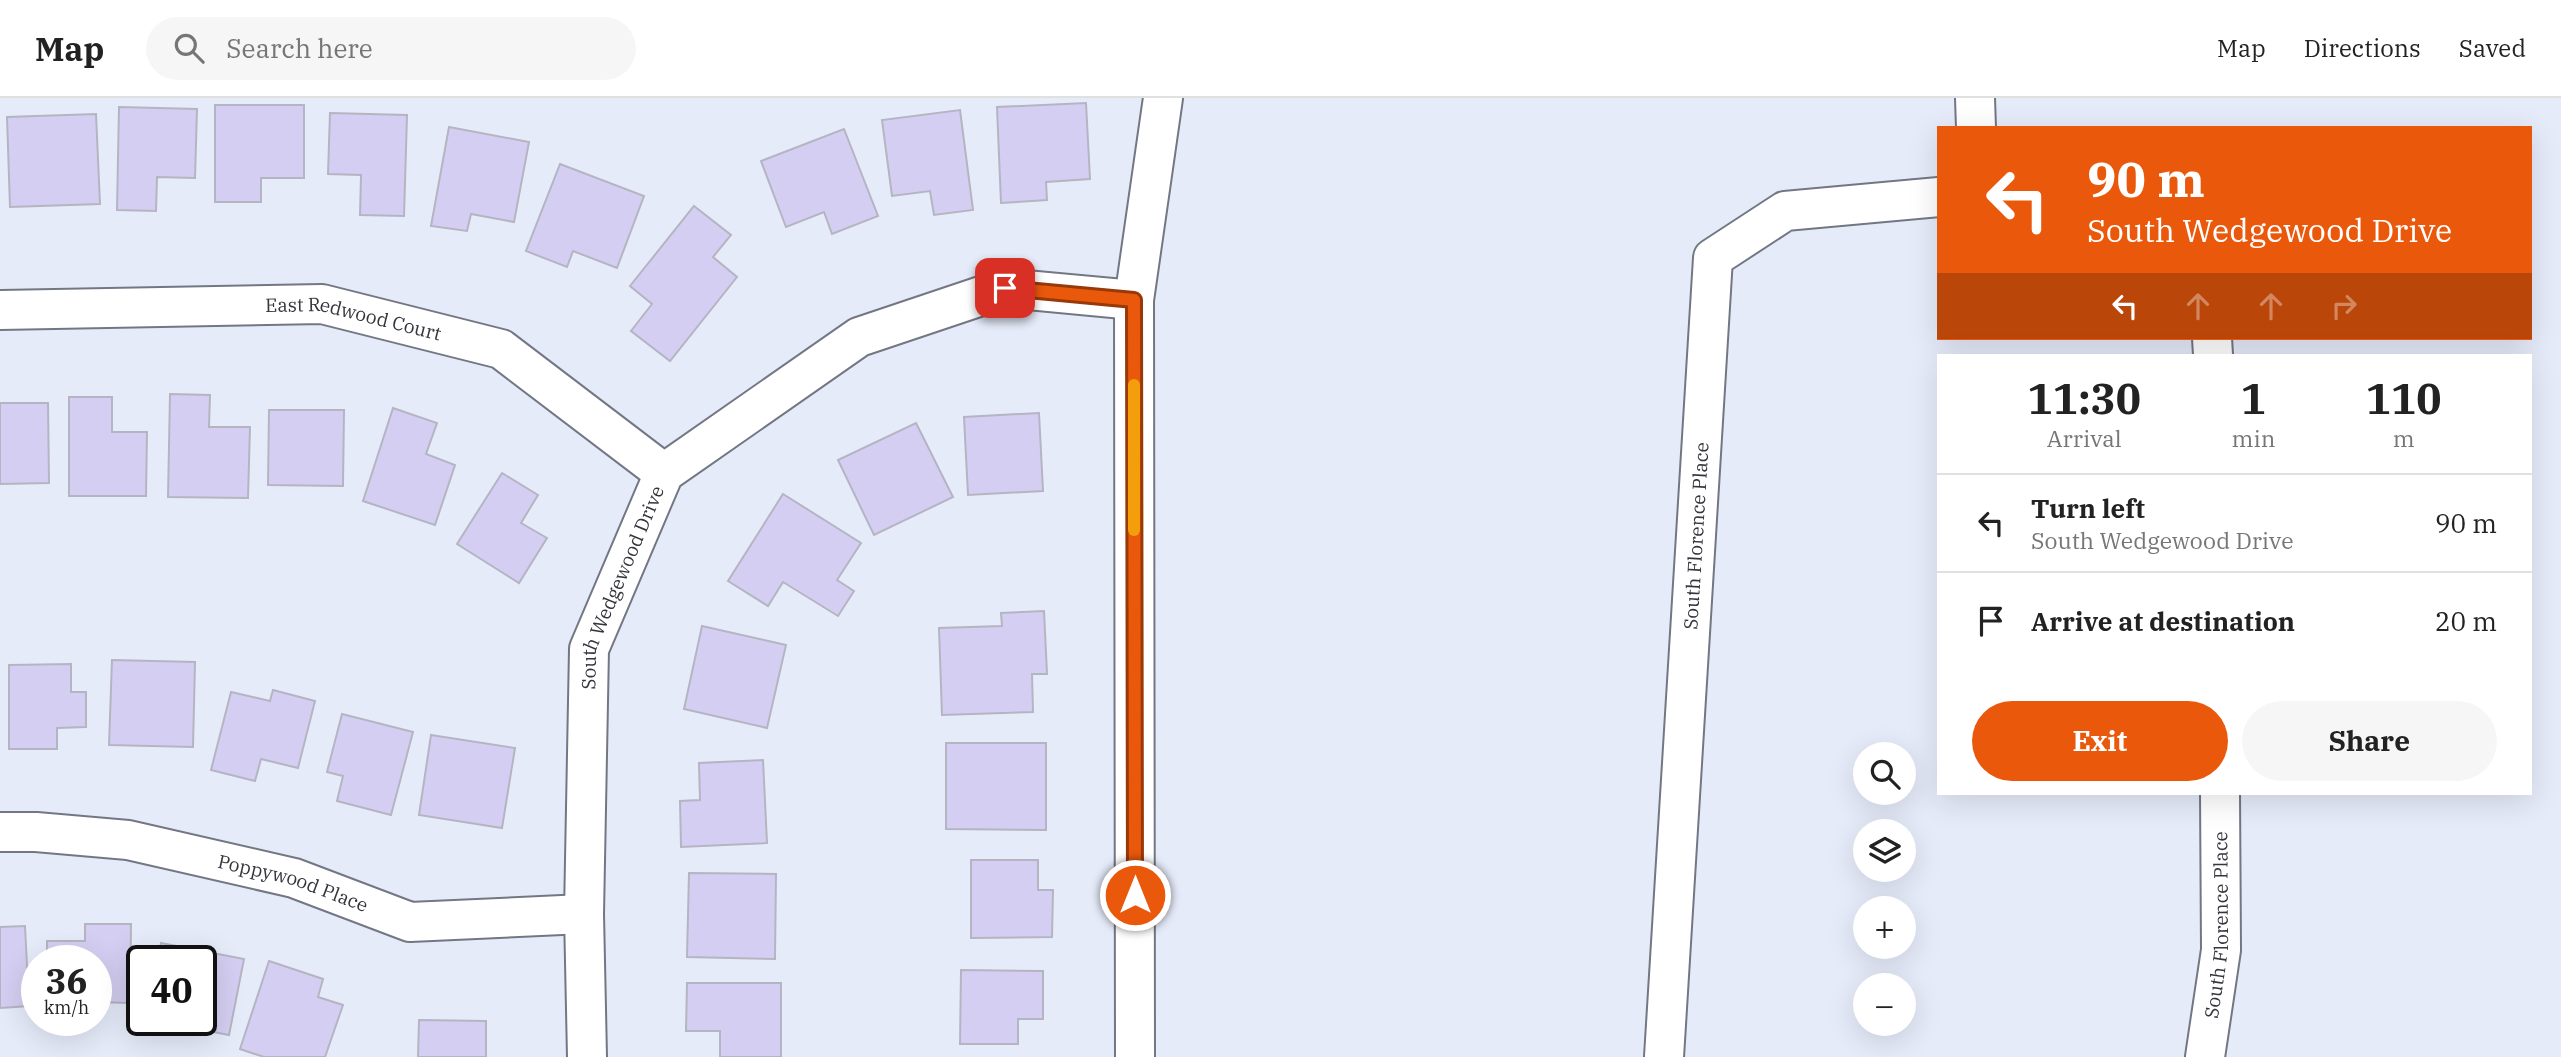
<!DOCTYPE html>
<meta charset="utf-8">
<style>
:root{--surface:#fff;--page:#f6f6f6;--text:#222;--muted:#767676;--line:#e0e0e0;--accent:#ea580c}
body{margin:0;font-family:"IBM Plex Serif",serif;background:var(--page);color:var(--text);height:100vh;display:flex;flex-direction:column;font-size:26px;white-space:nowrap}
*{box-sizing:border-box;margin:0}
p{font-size:23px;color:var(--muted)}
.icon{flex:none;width:38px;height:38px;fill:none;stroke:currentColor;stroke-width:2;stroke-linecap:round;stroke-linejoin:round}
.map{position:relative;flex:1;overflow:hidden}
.sheet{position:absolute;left:1937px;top:256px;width:595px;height:441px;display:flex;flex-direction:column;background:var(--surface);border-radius:0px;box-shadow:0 7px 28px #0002}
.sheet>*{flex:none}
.hud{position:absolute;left:1937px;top:28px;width:595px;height:214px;border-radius:0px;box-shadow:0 7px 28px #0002;background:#ea580c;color:#fff;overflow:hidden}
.controls{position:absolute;left:1853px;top:644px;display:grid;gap:14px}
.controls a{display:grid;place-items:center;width:63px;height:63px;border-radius:50%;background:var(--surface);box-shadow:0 7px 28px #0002;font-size:35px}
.speed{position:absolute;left:21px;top:847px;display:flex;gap:14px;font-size:35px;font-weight:700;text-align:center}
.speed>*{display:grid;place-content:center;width:91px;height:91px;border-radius:50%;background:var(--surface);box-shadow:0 7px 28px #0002;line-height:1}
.speed small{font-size:18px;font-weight:400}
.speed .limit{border:4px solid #111;border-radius:10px;background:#fff;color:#111}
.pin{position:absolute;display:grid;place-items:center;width:60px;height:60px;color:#fff;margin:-30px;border-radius:14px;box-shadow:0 4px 10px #0006}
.me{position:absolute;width:77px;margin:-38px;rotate:0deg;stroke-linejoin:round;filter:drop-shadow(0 0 5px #0008)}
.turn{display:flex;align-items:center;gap:24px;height:147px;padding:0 35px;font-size:32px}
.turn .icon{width:91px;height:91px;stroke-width:2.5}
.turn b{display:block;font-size:49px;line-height:60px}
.lanes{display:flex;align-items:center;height:66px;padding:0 35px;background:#0003;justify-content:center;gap:35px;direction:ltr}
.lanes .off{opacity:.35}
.eta{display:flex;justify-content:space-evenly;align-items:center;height:119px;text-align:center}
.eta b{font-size:42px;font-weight:700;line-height:49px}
.primary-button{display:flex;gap:14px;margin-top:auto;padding:14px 35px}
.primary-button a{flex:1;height:80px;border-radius:42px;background:var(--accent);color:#fff;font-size:28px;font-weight:700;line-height:80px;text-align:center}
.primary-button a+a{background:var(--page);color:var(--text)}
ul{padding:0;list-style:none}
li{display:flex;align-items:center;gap:21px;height:98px;padding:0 35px;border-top:2px solid var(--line)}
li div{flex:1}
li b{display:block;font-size:26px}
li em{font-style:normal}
header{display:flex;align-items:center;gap:42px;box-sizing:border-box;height:98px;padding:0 35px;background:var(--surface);border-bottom:2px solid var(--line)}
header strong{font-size:33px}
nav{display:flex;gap:38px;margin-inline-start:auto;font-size:24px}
.search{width:490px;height:63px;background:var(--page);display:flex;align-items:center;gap:18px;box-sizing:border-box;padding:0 24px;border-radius:38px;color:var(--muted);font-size:26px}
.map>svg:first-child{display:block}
.building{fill:#d4cff2;stroke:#b5b4c2;stroke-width:2}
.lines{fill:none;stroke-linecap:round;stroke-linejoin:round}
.minor-casing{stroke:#737784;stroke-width:42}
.tertiary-casing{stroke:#737784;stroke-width:42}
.minor{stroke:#fff;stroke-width:38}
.tertiary{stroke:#fff;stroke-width:38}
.route-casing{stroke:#983908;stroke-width:18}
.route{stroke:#ea580c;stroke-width:12}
.slow{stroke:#f59e0b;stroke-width:12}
.labels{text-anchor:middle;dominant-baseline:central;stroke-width:5;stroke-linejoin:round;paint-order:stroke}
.street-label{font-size:19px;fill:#34363c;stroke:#fff}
</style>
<header>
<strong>Map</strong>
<div class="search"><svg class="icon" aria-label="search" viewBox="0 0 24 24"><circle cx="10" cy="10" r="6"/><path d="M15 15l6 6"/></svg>Search here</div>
<nav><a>Map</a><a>Directions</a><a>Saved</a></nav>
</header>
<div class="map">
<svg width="2561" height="959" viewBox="0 0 2561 959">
<rect width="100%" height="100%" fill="#e6ebfa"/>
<!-- building -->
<g class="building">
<polygon points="1086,5 1090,81 1046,84 1047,102 1001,105 997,9"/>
<polygon points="215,7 304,7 304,80 261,80 261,104 215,104"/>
<polygon points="119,9 197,11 195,80 157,79 156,113 117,112"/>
<polygon points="960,12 973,112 934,117 930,93 892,98 882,22"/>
<polygon points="330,15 407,17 404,118 360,117 361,77 328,76"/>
<polygon points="96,16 100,106 10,109 7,19"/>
<polygon points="449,29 529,44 514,124 471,116 467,133 431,128"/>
<polygon points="844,31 878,118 832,136 824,114 786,129 761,63"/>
<polygon points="560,66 644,98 617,170 573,153 567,169 526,153"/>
<polygon points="694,108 731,137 713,159 737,179 670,263 631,233 652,206 630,188"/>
<polygon points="170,296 210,297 209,329 250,329 248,400 168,399"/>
<polygon points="69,299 112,299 112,334 147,334 146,398 69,398"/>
<polygon points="0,305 48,305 49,385 0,386"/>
<polygon points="393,310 437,325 426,356 455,367 435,427 363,403"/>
<polygon points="269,312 344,312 343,388 268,387"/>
<polygon points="1039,315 1043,393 968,397 964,319"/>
<polygon points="916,325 953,399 874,437 838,362"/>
<polygon points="502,375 538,397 521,425 547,440 519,485 457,446"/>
<polygon points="783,396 861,445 837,482 854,493 838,518 783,484 768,508 728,483"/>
<polygon points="1044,513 1047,576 1032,576 1033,614 942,617 939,530 1002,528 1001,515"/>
<polygon points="702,528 786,547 767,630 684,611"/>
<polygon points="112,562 195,564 193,649 109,647"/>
<polygon points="71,566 71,594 86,594 86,629 57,630 57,651 9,651 9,567"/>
<polygon points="273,592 315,603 298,670 261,661 255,683 211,672 231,594 270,603"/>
<polygon points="342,616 413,634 391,717 337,703 343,678 327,674"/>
<polygon points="431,637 515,650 502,730 419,717"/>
<polygon points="946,645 1046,645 1046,732 946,731"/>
<polygon points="763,662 767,745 681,749 680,703 700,702 699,665"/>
<polygon points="971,762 1038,762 1038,792 1053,792 1052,839 971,840"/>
<polygon points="689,775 776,776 775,861 687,859"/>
<polygon points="85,826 131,826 130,905 96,904 96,863 47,863 47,843 85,843"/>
<polygon points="25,828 29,908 0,910 0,829"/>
<polygon points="161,845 244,861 229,937 188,929 186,936 145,928 146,922 201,922 201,863 158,863"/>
<polygon points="269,863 323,881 318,899 343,907 325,959 264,959 240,951"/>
<polygon points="961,872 1043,873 1043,921 1018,921 1018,946 960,946"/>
<polygon points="687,885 781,885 781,959 720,959 720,933 686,933"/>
<polygon points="419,922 486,923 486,959 418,959"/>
</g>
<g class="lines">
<defs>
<g id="minor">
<polyline points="1975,0 1976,30"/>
<path id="s1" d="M0 212 322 206 501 251 664 375"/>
<polyline points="2212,240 2213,257"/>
<path id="s2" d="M0 734H36L128 742 294 780 410 824 584 816"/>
<path id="s3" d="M587 959 584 816 589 551 664 375 859 239 1005 190 1134 202"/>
<path id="s4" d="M1664 959 1713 160 1785 113 1939 99"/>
<path id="s5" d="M2205 959 2221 852 2220 695"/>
</g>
<polyline id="tertiary" points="1135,959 1134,202 1163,0"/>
</defs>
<!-- minor casing -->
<use href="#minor" class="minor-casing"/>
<!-- tertiary casing -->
<use href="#tertiary" class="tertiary-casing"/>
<!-- minor -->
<use href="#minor" class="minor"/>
<!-- tertiary -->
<use href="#tertiary" class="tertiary"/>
</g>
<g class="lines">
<defs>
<polyline id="route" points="1005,190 1134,202 1135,797"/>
</defs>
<!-- route casing -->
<use href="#route" class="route-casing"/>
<!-- route -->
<use href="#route" class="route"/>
<!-- slow -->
<polyline class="slow" points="1134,287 1134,432"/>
</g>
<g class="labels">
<!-- street labels -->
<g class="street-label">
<text stroke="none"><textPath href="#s1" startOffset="355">East Redwood Court</textPath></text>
<text stroke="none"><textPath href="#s4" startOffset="522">South Florence Place</textPath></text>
<text stroke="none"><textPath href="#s3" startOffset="476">South Wedgewood Drive</textPath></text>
<text stroke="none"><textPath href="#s2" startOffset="299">Poppywood Place</textPath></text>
<text stroke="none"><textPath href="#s5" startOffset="133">South Florence Place</textPath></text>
</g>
</g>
</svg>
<div class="controls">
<a><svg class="icon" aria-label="search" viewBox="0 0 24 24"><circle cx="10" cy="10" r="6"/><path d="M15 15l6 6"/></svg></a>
<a><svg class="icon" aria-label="layers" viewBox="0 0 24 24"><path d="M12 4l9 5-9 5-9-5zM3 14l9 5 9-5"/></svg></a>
<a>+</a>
<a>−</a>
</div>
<div class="speed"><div>36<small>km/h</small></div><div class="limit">40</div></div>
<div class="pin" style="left:1005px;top:190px;background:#d93025"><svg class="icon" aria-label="arrive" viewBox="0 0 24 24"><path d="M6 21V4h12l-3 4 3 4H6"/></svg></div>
<svg class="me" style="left:1135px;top:797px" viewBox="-20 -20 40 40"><circle r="17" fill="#ea580c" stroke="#fff" stroke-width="3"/><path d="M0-11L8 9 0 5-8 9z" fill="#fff"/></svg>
<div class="hud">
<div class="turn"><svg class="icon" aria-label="left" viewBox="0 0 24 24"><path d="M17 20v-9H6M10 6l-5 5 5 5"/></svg><div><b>90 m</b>South Wedgewood Drive</div></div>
<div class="lanes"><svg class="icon" aria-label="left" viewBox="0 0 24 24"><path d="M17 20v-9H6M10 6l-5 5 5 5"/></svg><svg class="icon off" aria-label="ahead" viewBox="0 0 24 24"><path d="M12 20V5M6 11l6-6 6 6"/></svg><svg class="icon off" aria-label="ahead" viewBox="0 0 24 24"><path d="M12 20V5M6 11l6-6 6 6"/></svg><svg class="icon off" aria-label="right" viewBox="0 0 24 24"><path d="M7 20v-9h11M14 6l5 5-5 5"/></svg></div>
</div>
<section class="sheet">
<div class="eta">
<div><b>11:30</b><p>Arrival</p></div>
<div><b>1</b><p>min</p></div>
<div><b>110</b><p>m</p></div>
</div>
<ul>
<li><svg class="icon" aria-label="left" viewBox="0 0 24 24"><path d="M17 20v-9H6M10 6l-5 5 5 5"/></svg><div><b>Turn left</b><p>South Wedgewood Drive</p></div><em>90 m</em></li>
<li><svg class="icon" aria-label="arrive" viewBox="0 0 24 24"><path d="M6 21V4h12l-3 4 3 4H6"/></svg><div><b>Arrive at destination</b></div><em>20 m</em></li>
</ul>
<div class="primary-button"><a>Exit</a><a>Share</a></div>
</section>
</div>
